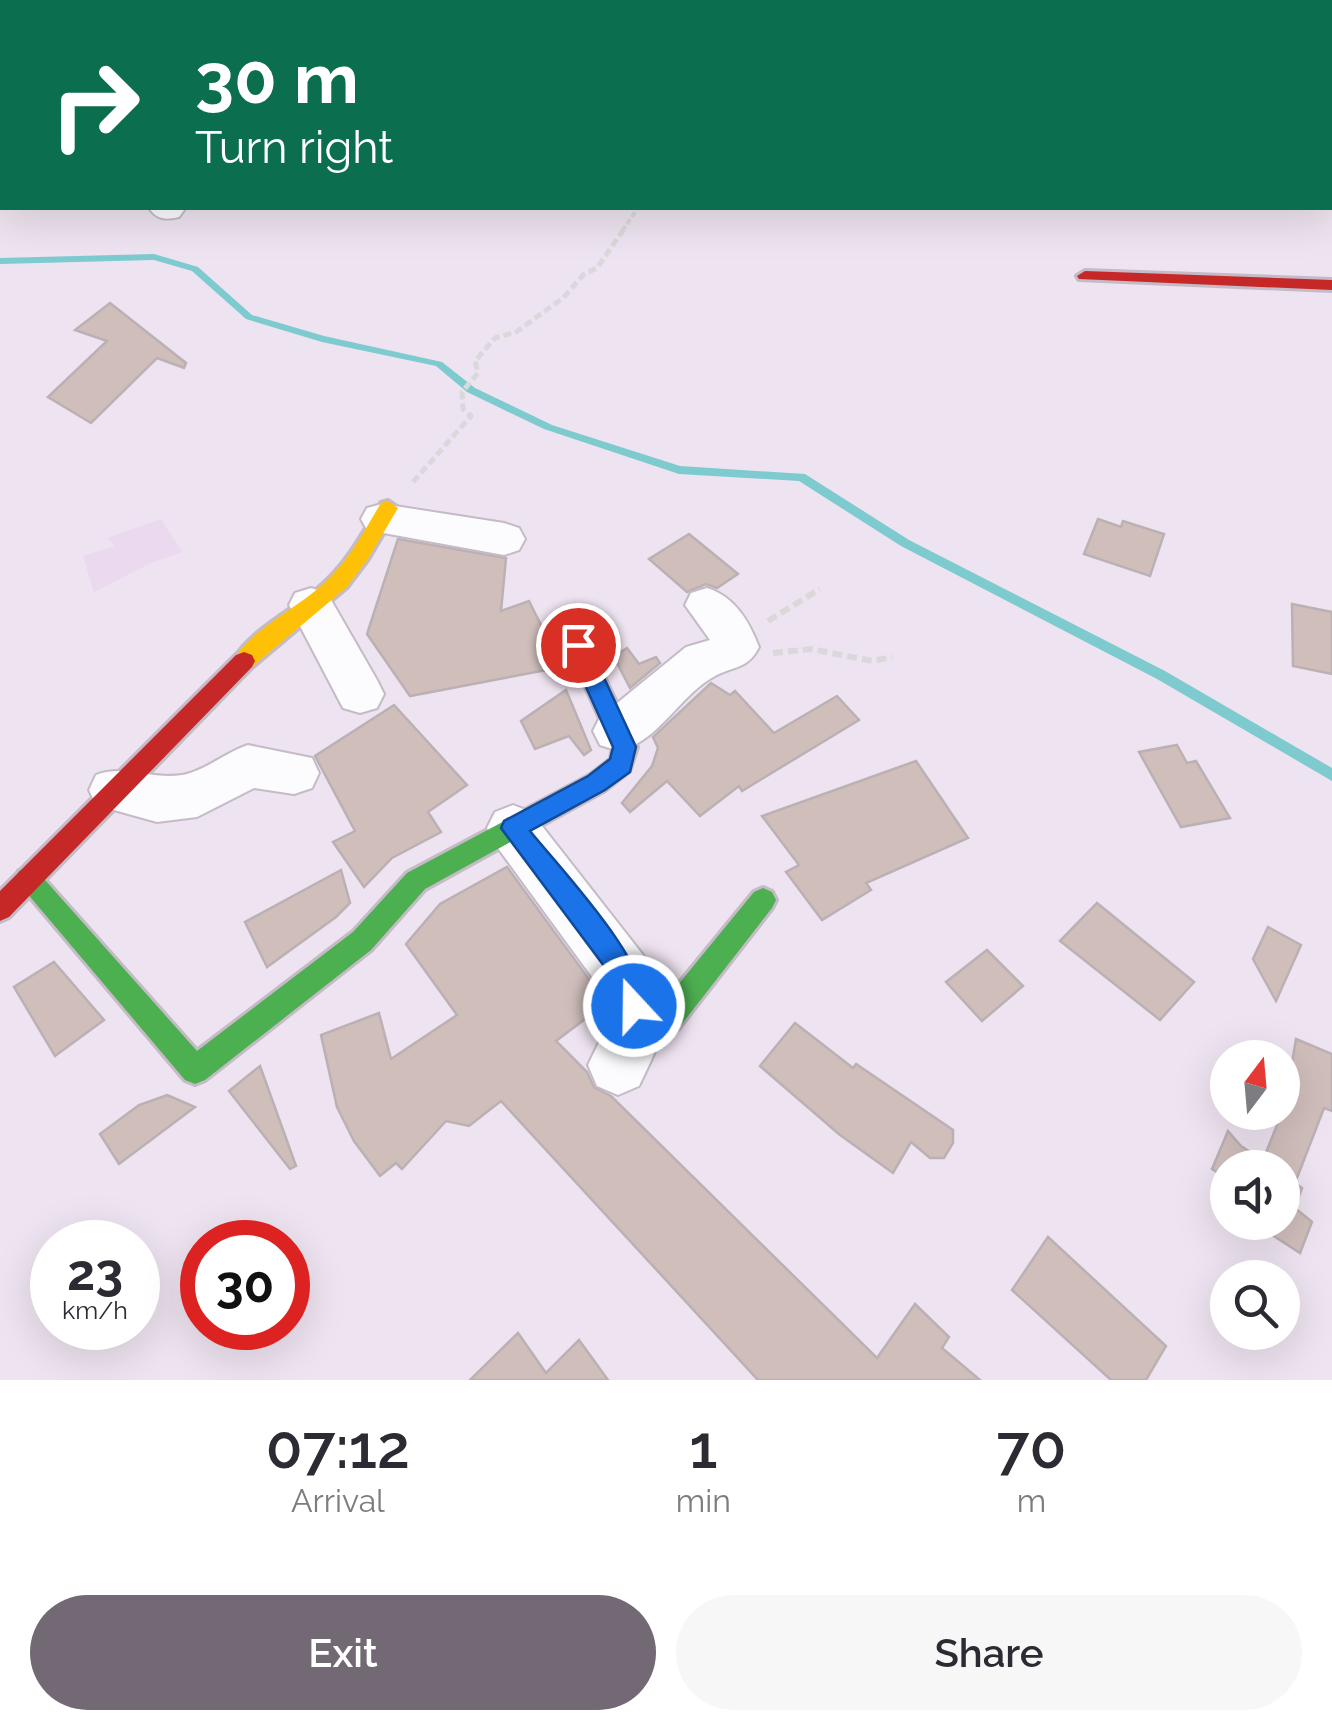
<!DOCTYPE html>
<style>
:root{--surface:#fff;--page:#f7f7f7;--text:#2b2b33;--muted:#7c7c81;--accent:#726974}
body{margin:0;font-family:Raleway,sans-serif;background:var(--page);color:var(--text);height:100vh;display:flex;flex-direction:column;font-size:38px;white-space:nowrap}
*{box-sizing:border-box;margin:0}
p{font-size:32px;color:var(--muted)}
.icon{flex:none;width:55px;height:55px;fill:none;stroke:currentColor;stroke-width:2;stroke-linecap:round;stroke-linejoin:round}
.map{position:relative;height:1380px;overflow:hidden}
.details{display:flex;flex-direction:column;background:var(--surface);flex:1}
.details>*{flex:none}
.banner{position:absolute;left:0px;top:0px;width:1332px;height:210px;box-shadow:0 10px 40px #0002;background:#0b6e4f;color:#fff;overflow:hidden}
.needle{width:65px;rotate:16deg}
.fabs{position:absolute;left:1210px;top:1040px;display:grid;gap:20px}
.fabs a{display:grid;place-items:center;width:90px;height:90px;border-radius:50%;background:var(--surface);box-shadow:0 10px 40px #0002;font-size:50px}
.speed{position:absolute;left:30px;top:1220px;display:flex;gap:20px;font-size:50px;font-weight:700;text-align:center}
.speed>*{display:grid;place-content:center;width:130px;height:130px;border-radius:50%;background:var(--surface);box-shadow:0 10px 40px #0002;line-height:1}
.speed small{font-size:25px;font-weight:400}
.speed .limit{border:15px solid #d22;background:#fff;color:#111}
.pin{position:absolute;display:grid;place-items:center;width:85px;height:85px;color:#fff;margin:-42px;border:5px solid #fff;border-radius:50%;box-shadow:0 2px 10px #0007}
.me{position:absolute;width:110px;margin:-55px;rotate:339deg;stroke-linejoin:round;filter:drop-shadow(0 0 8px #0008)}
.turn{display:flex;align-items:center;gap:35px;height:210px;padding:0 30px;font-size:45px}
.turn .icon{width:130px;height:130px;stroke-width:2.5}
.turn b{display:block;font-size:70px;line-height:85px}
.eta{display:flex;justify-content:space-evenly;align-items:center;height:170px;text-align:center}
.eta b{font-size:60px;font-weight:600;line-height:70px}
.primary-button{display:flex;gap:20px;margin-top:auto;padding:20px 30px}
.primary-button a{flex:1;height:115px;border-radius:60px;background:var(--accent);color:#fff;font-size:40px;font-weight:600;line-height:115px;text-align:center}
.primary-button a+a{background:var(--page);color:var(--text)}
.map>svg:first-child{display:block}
.built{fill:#ebd9ef}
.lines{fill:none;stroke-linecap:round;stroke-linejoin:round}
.stream{fill:#7dcacf;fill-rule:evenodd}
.building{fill:#d0bebb;stroke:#bbb1b4;stroke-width:2.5}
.street-casing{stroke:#c4bbc6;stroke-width:4}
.fast-casing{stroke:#c4bbc6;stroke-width:6}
.slow-casing{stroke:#c4bbc6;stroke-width:6}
.jam-casing{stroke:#c4bbc6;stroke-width:6}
.path-far2{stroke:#dbd8dc;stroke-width:4;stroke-dasharray:6 2.5;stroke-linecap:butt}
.path-far1{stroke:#dbd8dc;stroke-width:5;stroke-dasharray:8 4;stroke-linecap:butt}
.path{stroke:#dbd8dc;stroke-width:6;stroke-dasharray:10 5;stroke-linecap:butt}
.street{fill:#fcfbfd;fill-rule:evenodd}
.fast{fill:#4caf50;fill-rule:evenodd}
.slow{fill:#ffc107;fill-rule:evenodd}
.jam{fill:#c62828;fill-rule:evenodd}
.route{fill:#1a73e8;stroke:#114b97;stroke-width:2.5}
</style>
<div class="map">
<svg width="1332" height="1380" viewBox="0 0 1332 1380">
<rect width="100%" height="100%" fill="#eee3f0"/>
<!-- built -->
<polygon class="built" points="161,519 182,552 151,563 94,592 83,556 115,546 107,538"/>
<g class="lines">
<!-- stream -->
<polygon class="stream" points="154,254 198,267 252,315 324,336 442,362 475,388 552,425 680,466 805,474 909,540 1165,671 1332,768 1332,781 1157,679 901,546 799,481 679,474 544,429 467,392 436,366 322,342 246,319 192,271 154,260 0,264 0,258"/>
</g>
<!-- building -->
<g class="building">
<polygon points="110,303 186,363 184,368 157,358 91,423 48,397 107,341 75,330"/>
<polygon points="1098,519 1121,527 1123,521 1164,534 1150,576 1084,554"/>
<polygon points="689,534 738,574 717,588 706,584 687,592 649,559"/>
<polygon points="398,539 506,558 501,611 529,601 542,627 557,626 548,646 557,668 410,696 367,634"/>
<polygon points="1292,604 1332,612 1332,674 1293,666"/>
<polygon points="627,648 639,664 656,657 660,663 630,688 614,657"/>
<polygon points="711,683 730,695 735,691 774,733 837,696 859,720 742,791 739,786 700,816 667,781 630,812 622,803 652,766 658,748 653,737"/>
<polygon points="566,690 591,750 584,755 569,736 535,749 521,721"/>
<polygon points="394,705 467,785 428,812 441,832 392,858 364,887 333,842 355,831 315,756"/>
<polygon points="1177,745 1187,763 1196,761 1230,818 1181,827 1139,752"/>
<polygon points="916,761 968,838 866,883 871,890 822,920 786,872 799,865 762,816"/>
<polygon points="507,867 599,993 601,1007 556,1041 587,1072 594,1087 611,1096 877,1358 915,1304 949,1337 942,1348 980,1380 758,1380 501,1101 469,1126 446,1121 402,1169 396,1163 380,1176 354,1141 337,1107 321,1035 379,1013 391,1059 457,1015 406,944 440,904"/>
<polygon points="341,870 350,903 336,917 267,967 245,922"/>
<polygon points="1097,903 1194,982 1160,1020 1060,941"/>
<polygon points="1268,927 1301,945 1276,1001 1253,959"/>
<polygon points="987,950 1023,986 982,1021 946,982"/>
<polygon points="54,962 104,1020 55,1056 14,987"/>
<polygon points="795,1023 853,1068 856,1064 953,1130 953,1143 944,1158 930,1158 911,1142 893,1173 840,1135 760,1066"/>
<polygon points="1296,1039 1332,1054 1332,1111 1324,1108 1295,1183 1302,1188 1295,1208 1312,1222 1300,1253 1263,1229 1265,1222 1282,1222 1282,1168 1228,1168 1228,1179 1212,1169 1228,1131 1241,1146 1263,1160 1285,1105"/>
<polygon points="260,1066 296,1166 290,1169 229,1091"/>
<polygon points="167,1095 195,1107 119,1164 100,1134 139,1105"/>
<polygon points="1048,1237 1166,1346 1146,1380 1111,1380 1012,1290"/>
<polygon points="518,1333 546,1373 579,1340 608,1380 470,1380"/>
</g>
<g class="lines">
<defs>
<g id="street">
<polygon points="0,82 2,83 2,102 0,101"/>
<path d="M149 208H182L184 210 179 217C166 220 157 220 149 208Z"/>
<polygon points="382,504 504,523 519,528 525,539 519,550 504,555 367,530 361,519 367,508"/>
<polygon points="311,588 327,593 377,680 384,694 377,708 360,713 343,708 289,605 295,593"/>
<path d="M707 588C735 597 749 621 759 647 748 669 734 666 715 676 683 693 663 733 630 747 618 752 612 749 600 745L593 731 600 717 686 647 710 640 685 605 691 593Z"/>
<path d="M248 745 312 758 319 773 312 788 294 794 254 788 197 817 157 822 96 805 89 790 96 775C125 764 152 780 182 775 205 771 226 752 248 745Z"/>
<path d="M513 805 531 812 650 964C673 1018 663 1036 639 1086L618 1095 597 1086 588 1065 607 1026 603 992 495 844 487 828 495 812Z"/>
</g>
<g id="fast">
<polygon points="1259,0 1272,0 1273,2 1261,2"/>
<polygon points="1330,67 1332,68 1332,77 1330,77"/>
<polygon points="578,636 586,639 637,747 629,771 605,790 425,889 371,950 205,1080 195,1084 185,1080 15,879 19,871 28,867 37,871 197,1051 353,932 407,873 589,776 611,759 613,747 567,645"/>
<polygon points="763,888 772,892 776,900 772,908 678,1029 636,1043 626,1039 622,1029 626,1019 659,1008 754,892"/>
</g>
<path id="slow" d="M388 501 398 508 368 559 347 587 252 667H236L233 661C251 629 295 610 322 585 348 562 363 533 381 503Z"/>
<g id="jam">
<polygon points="1085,271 1332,280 1332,290 1079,279 1077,276"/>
<polygon points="244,652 252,655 255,661 252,667 9,917 0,921 0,891 236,655"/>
</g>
</defs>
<!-- street casing -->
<use href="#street" class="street-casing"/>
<!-- fast casing -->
<use href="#fast" class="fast-casing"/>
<!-- slow casing -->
<use href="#slow" class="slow-casing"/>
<!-- jam casing -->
<use href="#jam" class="jam-casing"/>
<!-- path-far2 -->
<polyline class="path-far2" points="622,231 638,208"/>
<!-- path-far1 -->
<polyline class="path-far1" points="413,482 471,416 463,409 462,392 478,373 475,361 495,338 516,332 563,298 584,274 597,268 624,229"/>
<!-- path -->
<g class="path">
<polyline points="768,621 820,589"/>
<polyline points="773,653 811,649 872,661 892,657"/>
</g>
<!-- street -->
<use href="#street" class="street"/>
<!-- fast -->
<use href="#fast" class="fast"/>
<!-- slow -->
<use href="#slow" class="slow"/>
<!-- jam -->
<use href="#jam" class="jam"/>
</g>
<!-- route -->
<path class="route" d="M578 637 586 639 636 747 630 772 605 790 530 831C558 866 661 974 643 1015L634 1019 624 1015 610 974 501 828 504 821 588 776 610 759 613 747 567 645Z"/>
</svg>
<div class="fabs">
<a><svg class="needle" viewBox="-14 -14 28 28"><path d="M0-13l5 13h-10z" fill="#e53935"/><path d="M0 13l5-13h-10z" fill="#7c7c81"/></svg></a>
<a><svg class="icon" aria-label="sound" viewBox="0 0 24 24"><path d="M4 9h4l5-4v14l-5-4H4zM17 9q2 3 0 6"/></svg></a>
<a><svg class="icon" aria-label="search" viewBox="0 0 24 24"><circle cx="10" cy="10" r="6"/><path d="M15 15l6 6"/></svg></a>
</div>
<div class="speed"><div>23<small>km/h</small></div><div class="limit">30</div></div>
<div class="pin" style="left:578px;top:645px;background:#d93025"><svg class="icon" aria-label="arrive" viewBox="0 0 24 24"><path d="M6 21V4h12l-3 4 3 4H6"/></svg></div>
<svg class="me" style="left:634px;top:1006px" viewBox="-20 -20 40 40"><circle r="17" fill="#1a73e8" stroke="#fff" stroke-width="3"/><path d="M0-11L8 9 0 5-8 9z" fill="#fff"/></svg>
<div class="banner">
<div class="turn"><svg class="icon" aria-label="right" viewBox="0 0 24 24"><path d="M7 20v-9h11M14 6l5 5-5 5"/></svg><div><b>30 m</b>Turn right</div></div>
</div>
</div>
<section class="details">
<div class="eta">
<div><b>07:12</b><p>Arrival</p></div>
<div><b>1</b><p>min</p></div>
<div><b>70</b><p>m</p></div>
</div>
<div class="primary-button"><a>Exit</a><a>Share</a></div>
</section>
